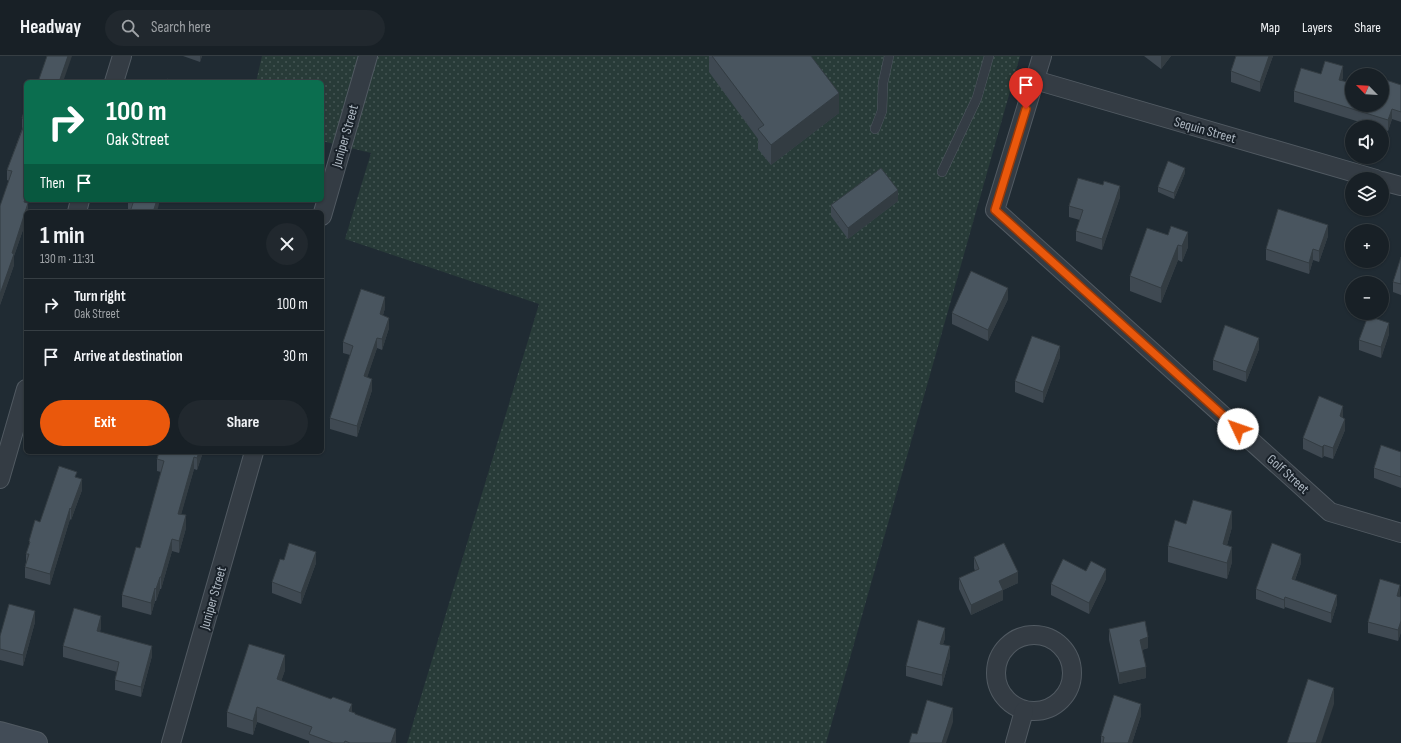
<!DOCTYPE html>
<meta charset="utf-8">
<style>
:root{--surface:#182026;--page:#21282e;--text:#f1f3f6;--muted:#9fa3a7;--line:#363e43;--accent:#ea580c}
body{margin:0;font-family:"Sofia Sans Condensed",sans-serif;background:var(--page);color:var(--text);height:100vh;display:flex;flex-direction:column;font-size:15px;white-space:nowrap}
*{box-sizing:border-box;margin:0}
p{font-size:13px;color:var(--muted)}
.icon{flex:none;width:22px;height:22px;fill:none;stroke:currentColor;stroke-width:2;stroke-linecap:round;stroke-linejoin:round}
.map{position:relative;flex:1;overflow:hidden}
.sheet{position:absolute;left:24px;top:154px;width:300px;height:244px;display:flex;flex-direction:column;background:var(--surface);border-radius:6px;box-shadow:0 1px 3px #0004,0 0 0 1px var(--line)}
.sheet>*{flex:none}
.banner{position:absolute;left:24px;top:24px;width:300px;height:122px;border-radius:6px;box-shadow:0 1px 3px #0004,0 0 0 1px var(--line);background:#0b6e4f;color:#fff;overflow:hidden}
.needle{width:26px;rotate:294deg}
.controls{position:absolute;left:1345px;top:12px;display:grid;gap:8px}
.controls a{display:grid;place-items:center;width:44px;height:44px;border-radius:50%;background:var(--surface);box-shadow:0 1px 3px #0004,0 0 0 1px var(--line);font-size:20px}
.pin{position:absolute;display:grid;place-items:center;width:34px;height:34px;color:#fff;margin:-41px -17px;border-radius:50% 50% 50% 0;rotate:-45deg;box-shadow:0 0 4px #0007}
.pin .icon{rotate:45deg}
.me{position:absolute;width:44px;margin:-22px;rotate:312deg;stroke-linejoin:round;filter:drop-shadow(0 0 3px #0008)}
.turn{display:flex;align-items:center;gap:14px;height:84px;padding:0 16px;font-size:18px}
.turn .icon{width:52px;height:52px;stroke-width:2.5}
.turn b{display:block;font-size:28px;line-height:34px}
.then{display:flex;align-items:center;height:38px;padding:0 16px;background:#0003;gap:8px;font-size:15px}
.round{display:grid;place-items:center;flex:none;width:42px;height:42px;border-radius:21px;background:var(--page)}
.headline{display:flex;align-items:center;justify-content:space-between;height:68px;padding:0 16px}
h1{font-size:24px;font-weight:700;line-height:30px}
.cta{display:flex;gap:8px;margin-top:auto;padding:8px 16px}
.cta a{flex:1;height:46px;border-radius:24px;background:var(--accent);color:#fff;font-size:16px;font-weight:700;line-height:46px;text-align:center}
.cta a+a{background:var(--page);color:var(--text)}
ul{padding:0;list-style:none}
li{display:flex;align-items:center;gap:12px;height:52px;padding:0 16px;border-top:1px solid var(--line)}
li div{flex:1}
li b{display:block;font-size:15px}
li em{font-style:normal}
header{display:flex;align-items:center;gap:24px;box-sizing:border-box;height:56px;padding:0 20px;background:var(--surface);border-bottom:1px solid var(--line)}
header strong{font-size:19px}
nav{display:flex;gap:22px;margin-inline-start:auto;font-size:14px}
.search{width:280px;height:36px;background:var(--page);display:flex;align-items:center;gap:10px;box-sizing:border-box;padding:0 14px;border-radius:22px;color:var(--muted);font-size:15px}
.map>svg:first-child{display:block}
.grass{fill:url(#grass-dots)}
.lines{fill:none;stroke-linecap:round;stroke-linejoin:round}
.lane-casing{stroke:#515a62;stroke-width:10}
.street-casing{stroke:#515a62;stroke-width:20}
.secondary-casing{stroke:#515a62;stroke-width:24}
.lane{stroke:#343c44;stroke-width:9}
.street{stroke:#343c44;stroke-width:18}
.secondary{stroke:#424c57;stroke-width:22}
.wall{fill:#3f4952}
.shaded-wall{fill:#333c42}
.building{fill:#49555f;stroke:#333c42}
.route-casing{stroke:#983908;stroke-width:10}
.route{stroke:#ea580c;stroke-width:7}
.labels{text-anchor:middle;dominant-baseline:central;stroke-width:4;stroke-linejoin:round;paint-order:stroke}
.street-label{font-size:14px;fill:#adb7c1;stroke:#192129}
</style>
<header>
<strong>Headway</strong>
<div class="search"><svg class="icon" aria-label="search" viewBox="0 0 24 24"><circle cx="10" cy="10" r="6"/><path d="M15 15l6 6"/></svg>Search here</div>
<nav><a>Map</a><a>Layers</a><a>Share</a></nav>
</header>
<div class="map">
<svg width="1401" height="687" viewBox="0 0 1401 687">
<defs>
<pattern id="grass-dots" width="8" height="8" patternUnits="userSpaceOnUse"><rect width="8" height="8" fill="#283b38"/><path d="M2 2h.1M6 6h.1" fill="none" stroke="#445553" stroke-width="1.8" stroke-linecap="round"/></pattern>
</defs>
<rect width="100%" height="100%" fill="#202b33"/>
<!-- grass -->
<polygon class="grass" points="262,0 1020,0 826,687 407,687 539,248 345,183 371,97 322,85 322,26 256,26"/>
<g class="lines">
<defs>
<g id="lane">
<polyline points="875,73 882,55 883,27 889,0"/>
<polyline points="942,116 977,42 989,0"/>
</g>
<g id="street">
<polyline points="1042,0 995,154 1330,456 1401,477"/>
<polyline points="1035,24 1376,123"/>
<polyline points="114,26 122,0"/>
<polyline points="1382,125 1401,130"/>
<polyline points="77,156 80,144"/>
<polyline points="322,160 368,0"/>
<polyline points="0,423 26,333"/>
<circle cx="1034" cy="617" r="38"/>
<polyline points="171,687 254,396"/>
<polyline points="1015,687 1024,655"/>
</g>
<polyline id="secondary" points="0,677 36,687"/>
</defs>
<!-- lane casing -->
<use href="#lane" class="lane-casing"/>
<!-- street casing -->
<use href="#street" class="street-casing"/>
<!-- secondary casing -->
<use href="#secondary" class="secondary-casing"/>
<!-- lane -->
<use href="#lane" class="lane"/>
<!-- street -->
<use href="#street" class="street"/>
<!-- secondary -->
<use href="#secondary" class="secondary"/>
</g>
<!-- wall -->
<g class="wall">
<polygon points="183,0 202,0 200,6"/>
<polygon points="709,0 811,0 839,57 771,109 758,93 758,83 709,16"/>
<polygon points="1144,0 1171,0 1161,13"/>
<polygon points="1236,0 1273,0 1260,36 1231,26 1231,15"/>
<polygon points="1321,18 1343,21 1342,24 1352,49 1401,29 1401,66 1392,63 1388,75 1382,73 1382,71 1376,71 1294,46 1294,35"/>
<polygon points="26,50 26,144 28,144 27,147 28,156 26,156 26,165 14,200 14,209 0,249 0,150 9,125 7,124 7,114 22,73 22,62"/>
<polygon points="1185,117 1174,143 1158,136 1158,131"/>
<polygon points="1120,141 1102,194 1076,185 1076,175 1080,164 1069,161 1069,150"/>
<polygon points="128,144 160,144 131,154 128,153"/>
<polygon points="898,145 848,183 831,160 831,149"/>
<polygon points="1147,172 1188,191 1182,206 1178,204 1161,247 1130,235 1130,220"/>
<polygon points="1328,180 1319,206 1313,204 1309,218 1266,204 1266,193"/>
<polygon points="1401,201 1401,239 1393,236 1393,226"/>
<polygon points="1008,243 988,285 952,268 952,257"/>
<polygon points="385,252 383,259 389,272 382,294 377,292 367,321 372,334 357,381 330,373 330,362 350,299 343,297 343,286"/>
<polygon points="1389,278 1381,302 1359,294 1359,284"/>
<polygon points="1259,293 1246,326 1213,314 1213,304"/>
<polygon points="1060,301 1043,347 1015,336 1015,325"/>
<polygon points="1343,361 1343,362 1345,374 1333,403 1324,400 1322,402 1303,393 1303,382"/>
<polygon points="159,396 203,396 197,414 194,413 181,458 186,472 179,497 172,495 161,533 160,533 156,545 155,545 151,559 122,551 122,539 140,492 161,416 157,415 157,403"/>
<polygon points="1401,396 1401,432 1374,422 1374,412"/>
<polygon points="77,421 82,434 71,464 70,463 50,529 25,522 25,511 26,506 26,498 29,491 29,485 40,466"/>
<polygon points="1186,468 1232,471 1227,489 1232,506 1227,523 1168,506 1168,490"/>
<polygon points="974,501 1018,527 1003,534 1003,544 971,559 959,533 959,522 975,515 974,512"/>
<polygon points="284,504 316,507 301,548 272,537 272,526"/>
<polygon points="1301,507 1295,524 1337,548 1331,567 1285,551 1284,553 1256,543 1256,533"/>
<polygon points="1086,515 1106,523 1089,558 1051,539 1051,528"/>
<polygon points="1400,540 1400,541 1401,541 1401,576 1398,585 1368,577 1368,566"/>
<polygon points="35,566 23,610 0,604 0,580"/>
<polygon points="101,571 100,576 152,600 141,641 115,634 115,624 117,616 63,601 63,590"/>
<polygon points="1109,573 1148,592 1142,594 1146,622 1119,628 1109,584"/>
<polygon points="945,582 943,588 950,601 942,630 906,620 906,610"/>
<polygon points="285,614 281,625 331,643 352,656 355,659 396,687 309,687 309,685 257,666 253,679 227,671 227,656"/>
<polygon points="1141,659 1132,687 1101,687 1101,680"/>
</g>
<!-- shaded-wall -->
<g class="shaded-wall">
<polygon points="68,0 72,0 63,26 59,26"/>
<polygon points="200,0 202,0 200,6"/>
<polygon points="1161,0 1171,0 1161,13"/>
<polygon points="1269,0 1273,0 1260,36 1260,26"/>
<polygon points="1343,10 1343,21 1339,34 1339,24"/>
<polygon points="839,37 839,57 771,109 771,89"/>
<polygon points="1392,53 1392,63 1388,75 1388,64"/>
<polygon points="1185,112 1185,117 1174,143 1174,137"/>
<polygon points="1120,130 1120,141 1102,194 1102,183"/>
<polygon points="898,134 898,145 848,183 848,172"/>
<polygon points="26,140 26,144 28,144 24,157 24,146"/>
<polygon points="157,144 160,144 157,156 153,156"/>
<polygon points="28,147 28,156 26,156 26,165 14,200 14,209 0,249 0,238 12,197"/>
<polygon points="1328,169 1328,180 1319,206 1319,195"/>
<polygon points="1188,176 1188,191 1182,206 1182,190"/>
<polygon points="1178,189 1178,204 1161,247 1161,232"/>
<polygon points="1313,193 1313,204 1309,218 1309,207"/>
<polygon points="1008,232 1008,243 988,285 988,274"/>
<polygon points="385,241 385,252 380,269 380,258"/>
<polygon points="389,262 389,272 382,294 382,283"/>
<polygon points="1389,267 1389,278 1381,302 1381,291"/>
<polygon points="377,282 377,292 364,331 364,320"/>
<polygon points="1259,282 1259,293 1246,326 1246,316"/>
<polygon points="1060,290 1060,301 1043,347 1043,336"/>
<polygon points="372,323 372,334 357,381 357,370"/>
<polygon points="1343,350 1343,361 1340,371 1340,360"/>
<polygon points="1345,363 1345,374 1333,403 1333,392"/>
<polygon points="1324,389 1324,400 1322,402 1322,391"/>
<polygon points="199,396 203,396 197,414 197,402"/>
<polygon points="194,401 194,413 178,470 178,458"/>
<polygon points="82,423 82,434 71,464 71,453"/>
<polygon points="70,452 70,463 50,529 50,518"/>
<polygon points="1232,455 1232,471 1223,504 1223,488"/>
<polygon points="186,459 186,472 179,497 179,485"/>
<polygon points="172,483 172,495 161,533 161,521"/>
<polygon points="1232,491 1232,506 1227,523 1227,507"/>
<polygon points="316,496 316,507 301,548 301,537"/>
<polygon points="1301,498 1301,507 1292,532 1292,523"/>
<polygon points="1106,513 1106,523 1089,558 1089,547"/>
<polygon points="1018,516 1018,527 1003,534 1003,544 971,559 971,549 999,525"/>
<polygon points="160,521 160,533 156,545 156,533"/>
<polygon points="1400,529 1400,540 1397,551 1397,540"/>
<polygon points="155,532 155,545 151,559 151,547"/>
<polygon points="1337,539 1337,548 1331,567 1331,557"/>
<polygon points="1285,541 1285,551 1284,553 1284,544"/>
<polygon points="35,555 35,566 23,610 23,599"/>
<polygon points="101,560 101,571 97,586 97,575"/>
<polygon points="1401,565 1401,576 1398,585 1398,574"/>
<polygon points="945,572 945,582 940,598 940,588"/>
<polygon points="1148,581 1148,592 1140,594 1140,584"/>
<polygon points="152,590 152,600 141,641 141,631"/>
<polygon points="950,590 950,601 942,630 942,619"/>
<polygon points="285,599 285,614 277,638 277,623"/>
<polygon points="1146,611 1146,622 1119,628 1119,617"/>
<polygon points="1334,632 1334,648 1321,687 1316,687"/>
<polygon points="352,648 352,663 349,655"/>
<polygon points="1141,648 1141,659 1132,687 1128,687"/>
<polygon points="257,651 257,666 253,679 253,665"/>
<polygon points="953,652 953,666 946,687 942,687"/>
<polygon points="396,673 396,687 391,687"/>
</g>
<!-- building -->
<g class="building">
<polygon points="47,0 68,0 59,26 38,26"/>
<polygon points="712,0 811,0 839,37 771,89 758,73 764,69"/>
<polygon points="1236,0 1269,0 1260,26 1231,15"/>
<polygon points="1325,5 1343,10 1339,24 1352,27 1352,49 1382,49 1382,36 1386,24 1401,29 1401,56 1392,53 1388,64 1294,35 1301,12 1321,18"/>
<polygon points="167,23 175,26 166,26"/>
<polygon points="26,50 26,140 24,146 28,147 12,197 14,198 0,238 0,150 12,115 7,114 26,64 22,62"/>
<polygon points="1168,105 1185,112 1174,137 1158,131"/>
<polygon points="881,112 898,134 848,172 831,149"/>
<polygon points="1078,122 1103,129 1104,125 1120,130 1102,183 1076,175 1083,154 1069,150"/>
<polygon points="134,144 157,144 153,156 130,156"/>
<polygon points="1278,153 1328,169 1319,195 1313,193 1309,207 1266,193"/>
<polygon points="1171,170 1188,176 1182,190 1178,189 1161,232 1130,220 1147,172 1168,179"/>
<polygon points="1401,201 1401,228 1393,226"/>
<polygon points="971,215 1008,232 988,274 952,257"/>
<polygon points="361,233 385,241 380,258 389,262 382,283 377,282 364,320 372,323 357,370 330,362 353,290 343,286"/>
<polygon points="1368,260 1389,267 1381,291 1359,284"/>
<polygon points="1225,269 1259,282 1246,316 1213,304"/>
<polygon points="1032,280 1060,290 1043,336 1015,325"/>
<polygon points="1319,340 1343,350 1340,360 1345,363 1333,392 1324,389 1322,391 1303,382"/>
<polygon points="1381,389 1401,396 1401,421 1374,412"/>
<polygon points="159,396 199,396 197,402 194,401 178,458 186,459 179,485 172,483 161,521 160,521 156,533 155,532 151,547 122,539 136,491 140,492 164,405 157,403"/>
<polygon points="59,410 77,416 75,421 82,423 71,453 70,452 50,518 25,511 29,498 26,498 30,486 29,485 35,464 40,466"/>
<polygon points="1193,444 1232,455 1223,488 1232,491 1227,507 1168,490 1175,464 1186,468"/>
<polygon points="289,487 316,496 301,537 272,526 280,503 284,504"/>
<polygon points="1004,487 1018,516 999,525 1003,534 971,549 959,522 979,513 974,501"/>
<polygon points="1272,487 1301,498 1292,523 1337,539 1331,557 1285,541 1284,544 1256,533"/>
<polygon points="1063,503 1086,515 1091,505 1106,513 1089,547 1051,528"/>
<polygon points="1380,523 1400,529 1397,540 1401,541 1401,565 1398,574 1368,566"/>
<polygon points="9,548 35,555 23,599 0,593 0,580"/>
<polygon points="74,552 101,560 97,575 152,590 141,631 115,624 119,606 63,590"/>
<polygon points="918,564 945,572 940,588 950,590 942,619 906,610"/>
<polygon points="1145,565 1148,581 1140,584 1146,611 1119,617 1109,573"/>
<polygon points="249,588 285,599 277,623 331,643 333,641 352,648 349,655 355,657 355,658 396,673 391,687 350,687 345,685 344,687 333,687 309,678 312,671 257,651 253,665 227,656"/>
<polygon points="1308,623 1334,632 1316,687 1287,687"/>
<polygon points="1114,639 1141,648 1128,687 1103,687 1104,681 1101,680"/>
<polygon points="927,644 953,652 942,687 909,687 912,677 917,678"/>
</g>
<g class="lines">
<defs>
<polyline id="route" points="1026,53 995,154 1238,373"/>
</defs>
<!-- route casing -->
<use href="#route" class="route-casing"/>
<!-- route -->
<use href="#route" class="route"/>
</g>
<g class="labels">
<!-- street labels -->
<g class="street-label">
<text transform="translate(1205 74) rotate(16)">Sequin Street</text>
<text transform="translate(345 80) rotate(-74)">Juniper Street</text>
<text transform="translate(1288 418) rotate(42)">Golf Street</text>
<text transform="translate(213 542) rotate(-74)">Juniper Street</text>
</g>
</g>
</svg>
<div class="controls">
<a><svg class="needle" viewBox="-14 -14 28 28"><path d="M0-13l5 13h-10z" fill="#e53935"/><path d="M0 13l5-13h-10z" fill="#9fa3a7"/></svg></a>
<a><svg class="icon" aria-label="sound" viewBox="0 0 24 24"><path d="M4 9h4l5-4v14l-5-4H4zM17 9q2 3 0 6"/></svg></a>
<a><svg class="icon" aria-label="layers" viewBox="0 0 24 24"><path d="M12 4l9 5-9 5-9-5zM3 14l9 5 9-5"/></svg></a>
<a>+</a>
<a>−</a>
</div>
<div class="pin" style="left:1026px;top:53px;background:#d93025"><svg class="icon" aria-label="arrive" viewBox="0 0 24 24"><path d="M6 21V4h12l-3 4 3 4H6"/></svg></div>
<svg class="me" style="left:1238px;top:373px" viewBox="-20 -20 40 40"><circle r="19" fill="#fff"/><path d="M0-13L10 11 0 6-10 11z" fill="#ea580c"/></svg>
<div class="banner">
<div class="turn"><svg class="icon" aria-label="right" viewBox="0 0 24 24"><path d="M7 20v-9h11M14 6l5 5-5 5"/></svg><div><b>100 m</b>Oak Street</div></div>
<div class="then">Then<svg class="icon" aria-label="arrive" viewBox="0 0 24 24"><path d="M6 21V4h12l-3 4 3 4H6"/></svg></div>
</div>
<section class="sheet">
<div class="headline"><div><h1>1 min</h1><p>130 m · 11:31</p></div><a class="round"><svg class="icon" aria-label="close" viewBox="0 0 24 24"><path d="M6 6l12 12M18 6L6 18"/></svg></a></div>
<ul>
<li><svg class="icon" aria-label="right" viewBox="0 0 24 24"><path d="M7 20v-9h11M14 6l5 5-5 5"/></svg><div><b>Turn right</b><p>Oak Street</p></div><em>100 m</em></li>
<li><svg class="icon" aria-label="arrive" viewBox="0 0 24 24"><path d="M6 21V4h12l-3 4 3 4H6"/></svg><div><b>Arrive at destination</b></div><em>30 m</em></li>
</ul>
<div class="cta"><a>Exit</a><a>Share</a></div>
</section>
</div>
